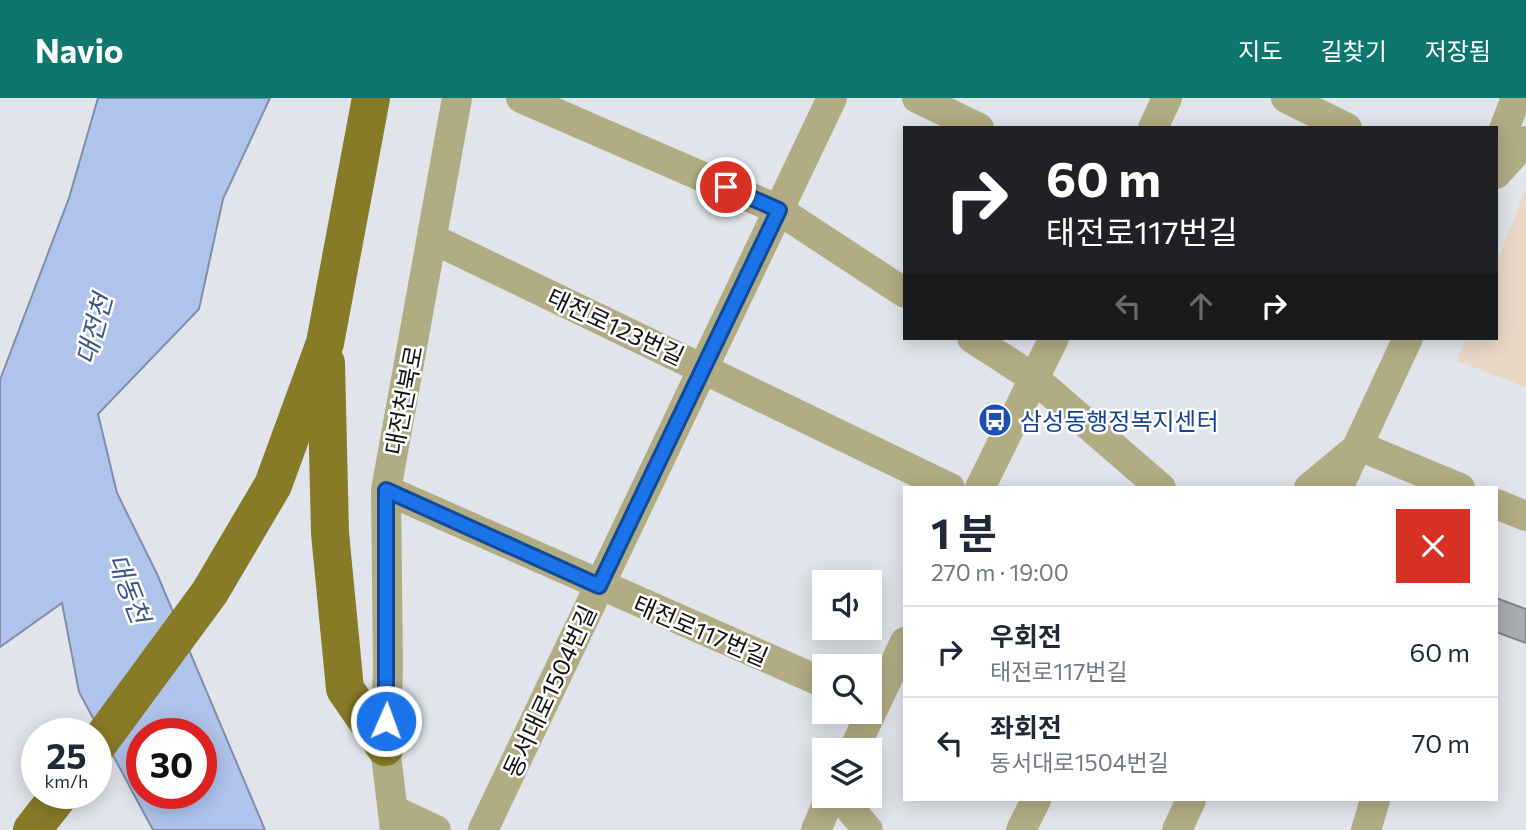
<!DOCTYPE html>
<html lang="ko">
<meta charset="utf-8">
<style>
:root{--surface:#fff;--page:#f2f2f3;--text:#1f2937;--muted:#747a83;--line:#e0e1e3;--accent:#0f766e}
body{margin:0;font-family:Commissioner,"Noto Sans KR",sans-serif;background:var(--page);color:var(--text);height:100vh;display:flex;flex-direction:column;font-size:26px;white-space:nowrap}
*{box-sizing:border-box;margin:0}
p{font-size:23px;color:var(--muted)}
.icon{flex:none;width:38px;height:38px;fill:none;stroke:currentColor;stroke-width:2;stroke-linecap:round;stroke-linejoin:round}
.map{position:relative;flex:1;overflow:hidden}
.details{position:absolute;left:903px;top:388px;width:595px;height:315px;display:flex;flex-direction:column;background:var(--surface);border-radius:0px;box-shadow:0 4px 18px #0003}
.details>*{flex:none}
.banner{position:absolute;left:903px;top:28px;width:595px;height:214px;border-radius:0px;box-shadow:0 4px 18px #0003;background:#202124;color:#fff;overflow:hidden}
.buttons{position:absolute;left:812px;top:472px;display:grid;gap:14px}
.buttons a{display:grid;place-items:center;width:70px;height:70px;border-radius:0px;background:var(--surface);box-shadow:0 4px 18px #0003;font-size:35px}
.speed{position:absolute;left:21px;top:620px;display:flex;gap:14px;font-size:35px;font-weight:700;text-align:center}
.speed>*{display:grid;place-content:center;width:91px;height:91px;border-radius:50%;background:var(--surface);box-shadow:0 4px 18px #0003;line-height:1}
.speed small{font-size:18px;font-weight:400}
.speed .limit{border:10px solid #d22;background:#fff;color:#111}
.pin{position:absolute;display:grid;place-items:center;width:60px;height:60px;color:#fff;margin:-30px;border:4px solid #fff;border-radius:50%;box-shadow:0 2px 7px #0007}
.me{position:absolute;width:77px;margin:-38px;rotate:2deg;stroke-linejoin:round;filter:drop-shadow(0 0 5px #0008)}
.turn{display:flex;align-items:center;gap:24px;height:147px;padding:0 28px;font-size:32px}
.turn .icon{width:91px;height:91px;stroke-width:2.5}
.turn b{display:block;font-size:49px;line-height:60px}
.lanes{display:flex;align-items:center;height:66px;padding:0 28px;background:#0003;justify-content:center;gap:35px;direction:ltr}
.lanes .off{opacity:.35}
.round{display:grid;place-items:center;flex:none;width:74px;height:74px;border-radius:0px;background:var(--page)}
.summary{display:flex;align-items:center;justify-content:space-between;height:119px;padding:0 28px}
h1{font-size:42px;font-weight:700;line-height:52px}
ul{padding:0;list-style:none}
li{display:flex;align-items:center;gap:21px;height:91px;padding:0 28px;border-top:2px solid var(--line)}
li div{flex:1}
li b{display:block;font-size:26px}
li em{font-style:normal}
header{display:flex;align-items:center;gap:42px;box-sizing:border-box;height:98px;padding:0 35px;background:var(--accent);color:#fff}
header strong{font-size:33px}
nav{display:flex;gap:38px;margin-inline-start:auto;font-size:24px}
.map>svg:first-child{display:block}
.education{fill:#e9d8c6}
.water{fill:#afc3eb;stroke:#808eab;stroke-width:2;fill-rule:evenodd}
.building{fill:#a8abb1;stroke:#808389;stroke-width:2}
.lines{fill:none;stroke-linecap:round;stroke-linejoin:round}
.minor{stroke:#b1ac84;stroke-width:30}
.major{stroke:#877b28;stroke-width:38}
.route-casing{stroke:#114b97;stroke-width:18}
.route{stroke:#1a73e8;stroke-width:12}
.labels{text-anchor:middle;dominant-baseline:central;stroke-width:5;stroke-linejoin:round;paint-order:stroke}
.street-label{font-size:24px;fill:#121315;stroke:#fff}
.transit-label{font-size:24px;fill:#164399;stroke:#fff;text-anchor:start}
.water-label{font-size:26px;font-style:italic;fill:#3d568a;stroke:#fff}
</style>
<header>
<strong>Navio</strong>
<nav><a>지도</a><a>길찾기</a><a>저장됨</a></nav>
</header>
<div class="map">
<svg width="1526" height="732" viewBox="0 0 1526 732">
<rect width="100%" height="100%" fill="#e1e5eb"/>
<!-- education -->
<polygon class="education" points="1526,91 1526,289 1457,263 1466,240 1496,240 1496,165"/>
<!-- water -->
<path class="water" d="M98 0H270L223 101 199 211 98 316 117 395 157 476 265 732H153L79 594 62 505 0 549V282L69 100ZM142 635H201V695H142Z"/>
<!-- building -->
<polygon class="building" points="1496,500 1526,511 1526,545 1496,534"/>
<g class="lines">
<!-- minor -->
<g class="minor">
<polyline points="521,0 777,111 905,195"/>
<polyline points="917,0 979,30"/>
<polyline points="1286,0 1347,30"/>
<polyline points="1153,30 1167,0"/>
<polyline points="1496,52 1516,0"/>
<polyline points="1496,76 1526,43"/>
<polyline points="433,141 950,390"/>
<polyline points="972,240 1035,281 1161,390"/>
<polyline points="1359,348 1460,390"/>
<polyline points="980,390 1054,240"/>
<polyline points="1309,390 1351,355"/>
<polyline points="1338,390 1408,240"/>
<polyline points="386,392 824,585"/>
<polyline points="1496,406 1526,418"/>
<polyline points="853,653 905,544"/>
<polyline points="839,698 868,732"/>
<polyline points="393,712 436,732"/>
<polyline points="395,732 385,649 388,571 386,392 457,0"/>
<polyline points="483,732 832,0"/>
<polyline points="816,732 831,698"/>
<polyline points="1021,732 1036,702"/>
<polyline points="1177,732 1191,702"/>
<polyline points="1366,732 1375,702"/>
</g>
<!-- major -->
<g class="major">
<polyline points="326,265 330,435 345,591 385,649"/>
<polyline points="96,649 210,494 273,387 325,245 371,0"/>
<polyline points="32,732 61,695"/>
</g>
</g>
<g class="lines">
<defs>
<polyline id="route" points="386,623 386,392 599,488 779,112 726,89"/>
</defs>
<!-- route casing -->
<use href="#route" class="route-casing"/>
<!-- route -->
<use href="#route" class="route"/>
</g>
<!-- icons -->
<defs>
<symbol id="bus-disc" viewBox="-11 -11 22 22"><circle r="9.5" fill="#1a4fb4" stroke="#fff"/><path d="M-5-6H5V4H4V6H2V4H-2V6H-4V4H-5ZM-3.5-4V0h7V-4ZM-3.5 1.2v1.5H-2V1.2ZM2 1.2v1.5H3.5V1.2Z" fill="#fff"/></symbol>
</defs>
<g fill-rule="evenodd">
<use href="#bus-disc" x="976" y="303" width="38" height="38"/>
</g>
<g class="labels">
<!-- street labels -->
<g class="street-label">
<text transform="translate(616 228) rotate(25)">태전로123번길</text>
<text transform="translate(403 302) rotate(-79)">대전천북로</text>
<text transform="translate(701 532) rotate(23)">태전로117번길</text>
<text transform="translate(549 593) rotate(-65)">동서대로1504번길</text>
</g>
<!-- transit labels -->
<g class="transit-label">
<text x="1020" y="322">삼성동행정복지센터</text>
</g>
<!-- water labels -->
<g class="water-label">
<text transform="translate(93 231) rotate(-75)">대전천</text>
<text transform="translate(130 490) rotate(69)">대동천</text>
</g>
</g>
</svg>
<div class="buttons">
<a><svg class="icon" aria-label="sound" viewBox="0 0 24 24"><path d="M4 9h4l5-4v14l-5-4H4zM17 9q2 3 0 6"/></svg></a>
<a><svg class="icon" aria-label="search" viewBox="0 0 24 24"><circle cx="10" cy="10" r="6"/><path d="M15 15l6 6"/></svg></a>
<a><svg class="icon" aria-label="layers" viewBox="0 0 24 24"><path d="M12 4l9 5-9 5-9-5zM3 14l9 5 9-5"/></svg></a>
</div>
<div class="speed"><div>25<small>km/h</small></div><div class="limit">30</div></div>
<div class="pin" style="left:726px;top:89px;background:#d93025"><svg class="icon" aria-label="arrive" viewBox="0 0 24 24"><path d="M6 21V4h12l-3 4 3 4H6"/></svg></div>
<svg class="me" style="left:386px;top:623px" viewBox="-20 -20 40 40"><circle r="17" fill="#1a73e8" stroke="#fff" stroke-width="3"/><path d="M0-11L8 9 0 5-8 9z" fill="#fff"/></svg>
<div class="banner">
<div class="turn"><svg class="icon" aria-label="right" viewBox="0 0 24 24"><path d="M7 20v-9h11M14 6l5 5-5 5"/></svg><div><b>60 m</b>태전로117번길</div></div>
<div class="lanes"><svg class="icon off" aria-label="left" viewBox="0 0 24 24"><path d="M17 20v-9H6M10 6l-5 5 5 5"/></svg><svg class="icon off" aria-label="ahead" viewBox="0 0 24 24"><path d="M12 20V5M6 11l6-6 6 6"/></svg><svg class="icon" aria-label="right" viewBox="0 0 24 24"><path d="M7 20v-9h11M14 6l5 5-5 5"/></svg></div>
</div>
<section class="details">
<div class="summary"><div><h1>1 분</h1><p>270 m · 19:00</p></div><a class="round" style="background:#d93025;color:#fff"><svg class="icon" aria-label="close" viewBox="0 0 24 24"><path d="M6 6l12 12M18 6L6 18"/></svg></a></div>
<ul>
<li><svg class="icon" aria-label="right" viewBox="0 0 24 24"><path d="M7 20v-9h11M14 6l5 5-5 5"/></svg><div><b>우회전</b><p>태전로117번길</p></div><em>60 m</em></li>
<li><svg class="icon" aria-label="left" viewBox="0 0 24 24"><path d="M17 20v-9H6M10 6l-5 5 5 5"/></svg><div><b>좌회전</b><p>동서대로1504번길</p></div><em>70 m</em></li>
</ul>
</section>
</div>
